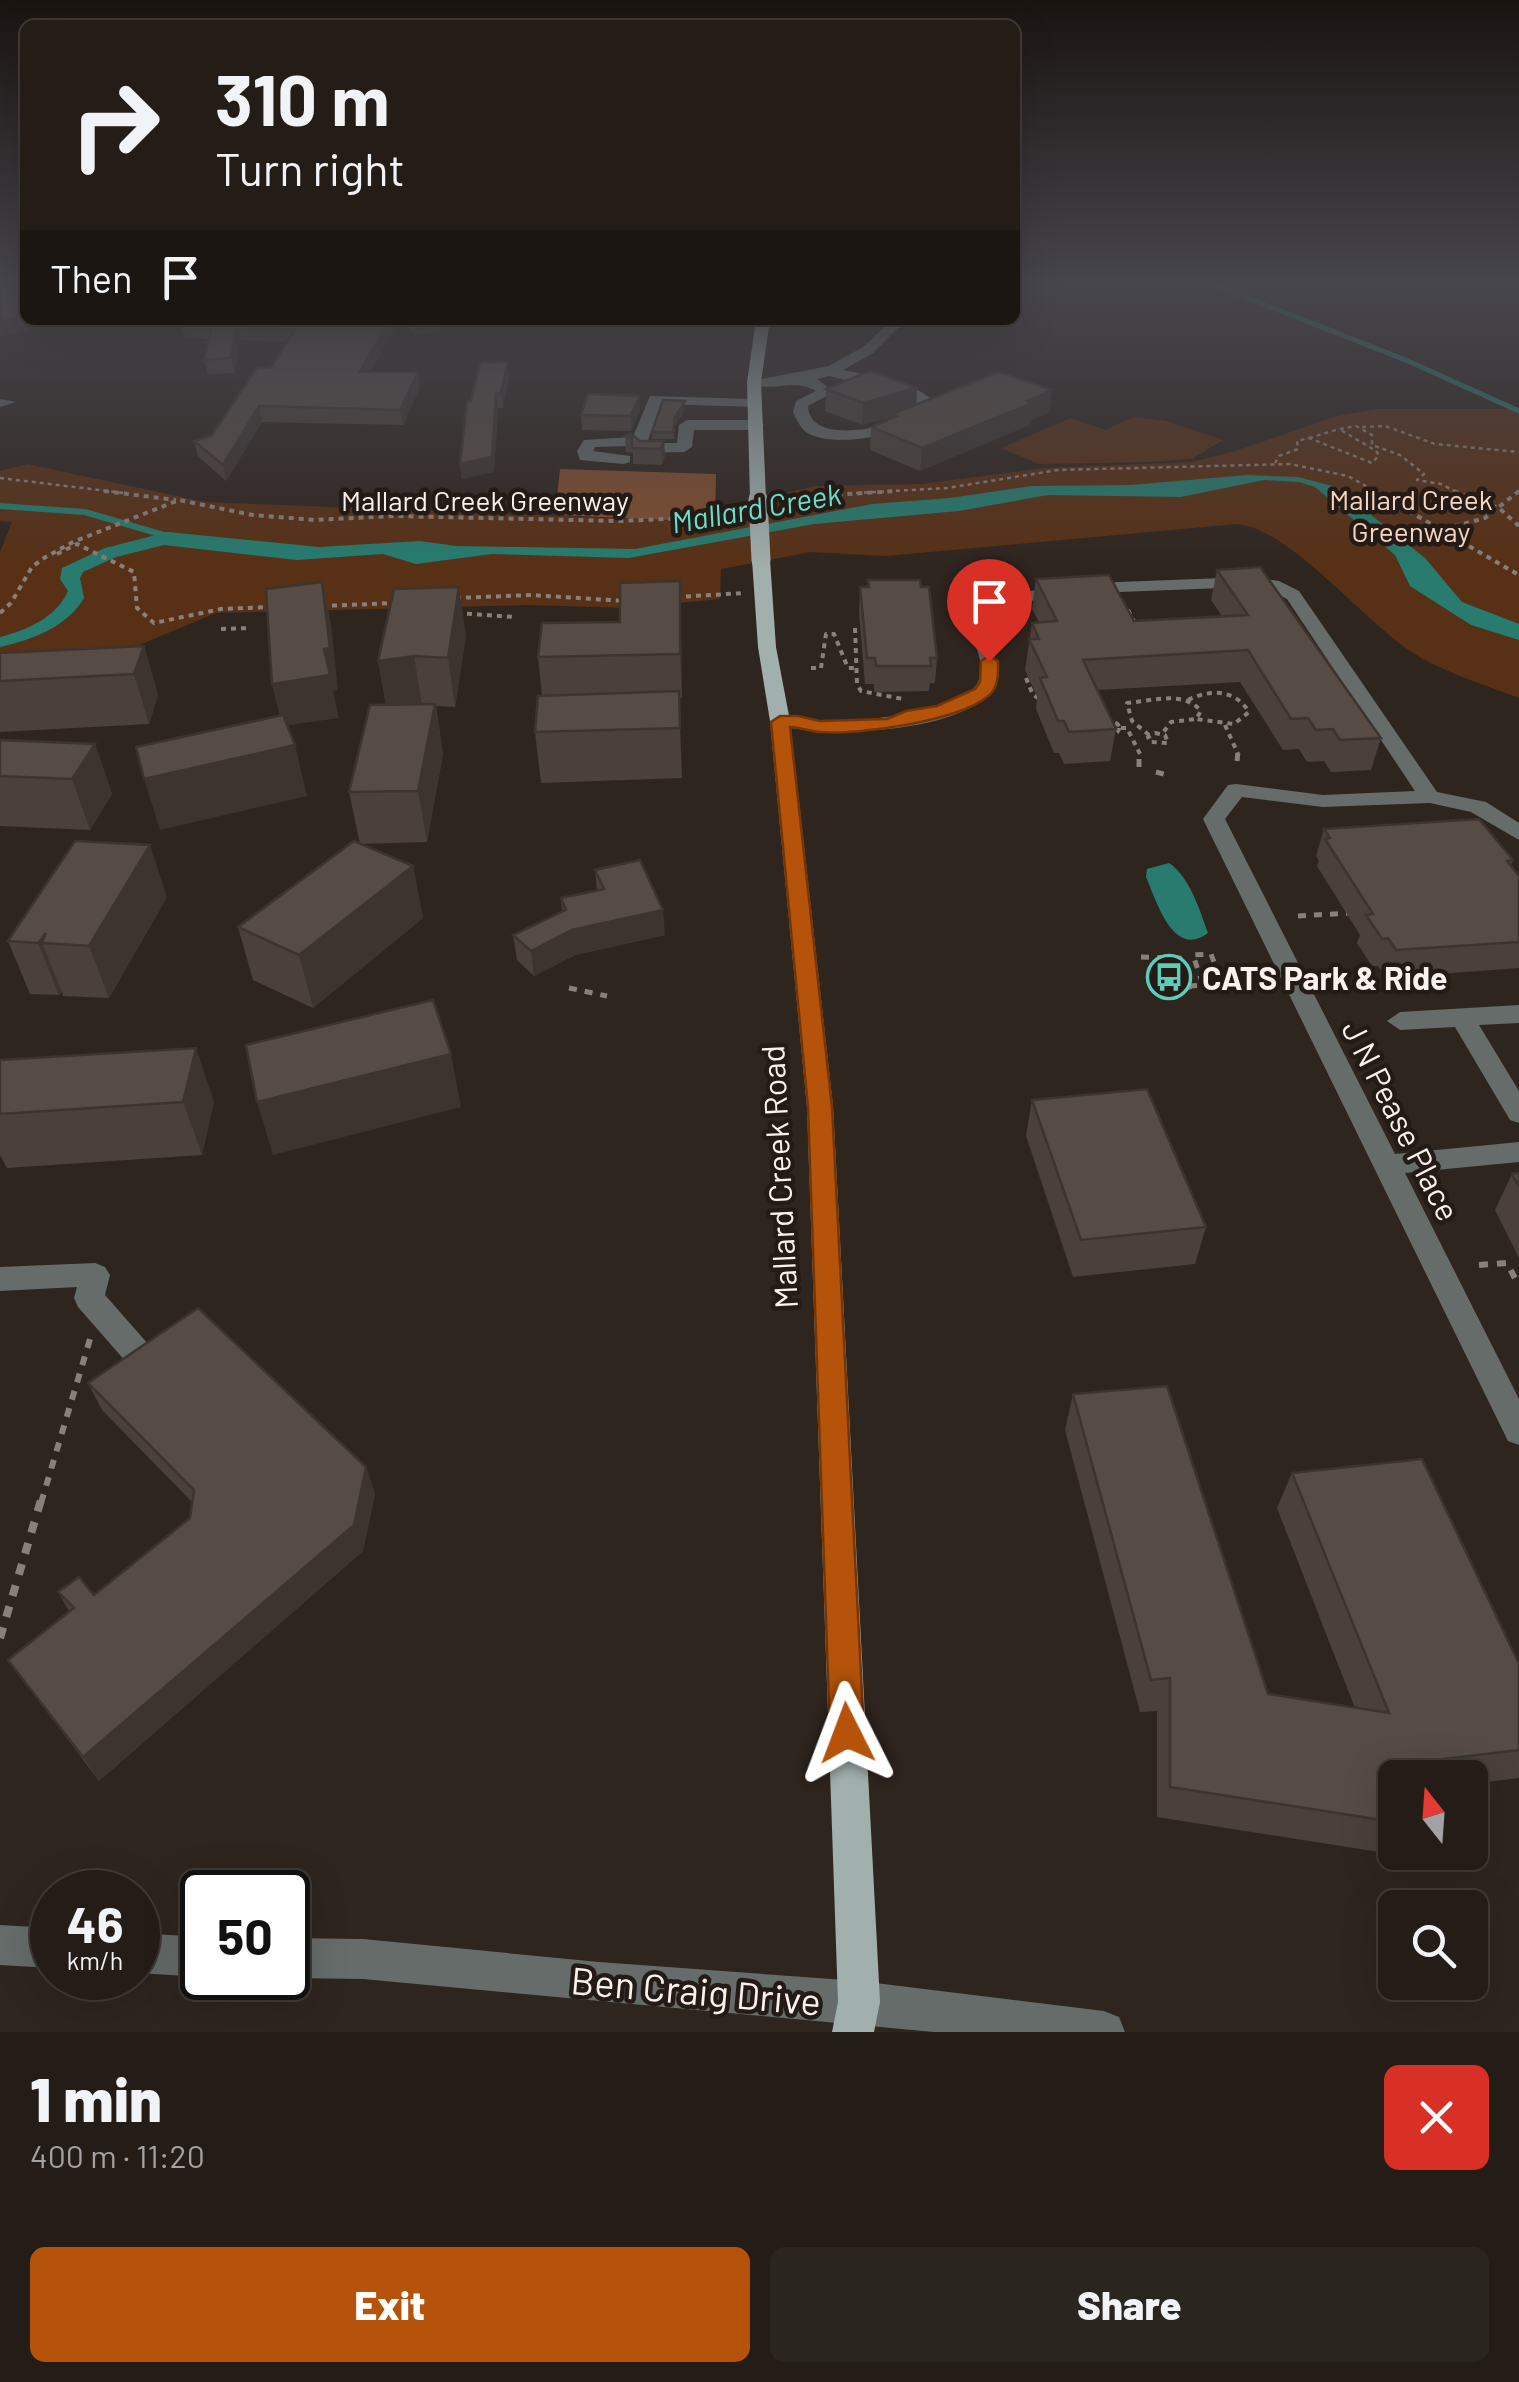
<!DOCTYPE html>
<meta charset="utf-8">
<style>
:root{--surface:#231c17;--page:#2b2520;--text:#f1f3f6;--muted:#a3a1a1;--line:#403a36;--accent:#b45309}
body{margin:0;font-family:Barlow,sans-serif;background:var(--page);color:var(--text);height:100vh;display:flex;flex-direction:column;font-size:38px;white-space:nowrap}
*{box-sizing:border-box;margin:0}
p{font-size:32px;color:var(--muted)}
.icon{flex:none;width:55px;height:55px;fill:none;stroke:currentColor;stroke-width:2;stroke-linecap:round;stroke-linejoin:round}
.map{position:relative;height:2032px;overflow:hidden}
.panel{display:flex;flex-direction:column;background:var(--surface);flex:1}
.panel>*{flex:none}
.banner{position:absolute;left:20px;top:20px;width:1000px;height:305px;border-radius:15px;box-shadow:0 10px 40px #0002,0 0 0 2px var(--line);background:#231c17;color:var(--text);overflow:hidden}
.needle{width:65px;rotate:343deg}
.controls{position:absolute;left:1378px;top:1760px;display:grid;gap:20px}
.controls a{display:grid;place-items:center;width:110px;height:110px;border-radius:15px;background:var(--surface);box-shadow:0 10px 40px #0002,0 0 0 2px var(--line);font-size:50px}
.speed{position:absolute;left:30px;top:1870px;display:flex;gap:20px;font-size:50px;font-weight:700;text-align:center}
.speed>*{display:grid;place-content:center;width:130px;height:130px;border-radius:50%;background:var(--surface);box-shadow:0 10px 40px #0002,0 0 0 2px var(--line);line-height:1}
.speed small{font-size:25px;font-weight:400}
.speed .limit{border:5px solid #111;border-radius:15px;background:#fff;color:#111}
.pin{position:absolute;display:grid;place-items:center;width:85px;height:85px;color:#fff;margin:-102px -42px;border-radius:50% 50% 50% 0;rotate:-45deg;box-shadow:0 0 10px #0007}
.pin .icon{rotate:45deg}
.me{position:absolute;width:110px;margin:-55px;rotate:357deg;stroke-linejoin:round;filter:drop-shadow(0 0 8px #0008)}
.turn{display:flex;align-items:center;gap:35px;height:210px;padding:0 30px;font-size:45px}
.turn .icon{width:130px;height:130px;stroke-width:2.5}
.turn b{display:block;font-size:70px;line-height:85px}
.then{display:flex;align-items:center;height:95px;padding:0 30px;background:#0003;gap:20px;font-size:38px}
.round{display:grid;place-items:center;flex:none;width:105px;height:105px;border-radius:15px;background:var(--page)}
.head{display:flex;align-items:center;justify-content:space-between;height:170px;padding:0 30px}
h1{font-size:60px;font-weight:800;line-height:75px}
.cta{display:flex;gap:20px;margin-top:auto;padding:20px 30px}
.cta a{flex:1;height:115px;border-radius:15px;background:var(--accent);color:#fff;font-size:40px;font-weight:800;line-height:115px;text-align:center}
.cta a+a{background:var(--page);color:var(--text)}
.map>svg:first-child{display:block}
.green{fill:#583015}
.forest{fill:#804d2e}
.water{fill:#277c6f}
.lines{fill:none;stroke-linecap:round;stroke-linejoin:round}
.stream-far1{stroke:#277c6f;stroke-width:5}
.stream{stroke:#277c6f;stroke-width:6}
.path-far4{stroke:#89807b;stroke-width:2.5;stroke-dasharray:4 4;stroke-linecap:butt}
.path-far3{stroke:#89807b;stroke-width:4;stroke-dasharray:5 5;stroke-linecap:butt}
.path-far2{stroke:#89807b;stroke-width:5;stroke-dasharray:8 8;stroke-linecap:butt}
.path-far1{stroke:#89807b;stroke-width:6;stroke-dasharray:9 9;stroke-linecap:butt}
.path{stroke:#89807b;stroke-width:8;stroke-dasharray:11 11;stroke-linecap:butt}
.minor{fill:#656c6a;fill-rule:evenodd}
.major{fill:#a2b0ad;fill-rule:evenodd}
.major-bridge{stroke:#a2b0ad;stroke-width:19}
.wall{fill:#4b403b}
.shaded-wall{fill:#3d3430}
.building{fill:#574b45;stroke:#3d3430;stroke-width:2.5}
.route{fill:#b45309;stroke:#753606;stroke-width:2.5}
.labels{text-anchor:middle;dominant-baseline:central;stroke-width:9;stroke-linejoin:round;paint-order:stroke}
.far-park-label{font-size:28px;fill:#f6d5c2;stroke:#251b16}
.far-street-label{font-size:28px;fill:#f9f2ee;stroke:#251b16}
.far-water-label{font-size:30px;font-style:italic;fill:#68e0cc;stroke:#251b16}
.poi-label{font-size:32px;font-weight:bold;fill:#f9f2ee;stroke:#251b16;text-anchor:start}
.street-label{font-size:32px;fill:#f9f2ee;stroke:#251b16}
.near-street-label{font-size:38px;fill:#f9f2ee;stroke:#251b16}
</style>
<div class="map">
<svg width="1519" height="2032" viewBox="0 0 1519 2032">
<rect width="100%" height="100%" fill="#2f251f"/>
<!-- green -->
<g class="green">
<path d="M1378 409H1519V698C1485 685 1449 674 1418 656 1365 625 1292 529 1237 524L886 556 811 552 721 569 720 599 628 608 528 605 216 613 0 703V552L12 522 0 521V471L27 464 205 502 715 522 728 506 816 486 922 484 1045 468 1192 462 1235 451 1337 416Z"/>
<polygon points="1134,417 1166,421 1223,440 1192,459 1148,462 1039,464 1001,448 1071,418 1105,430"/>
</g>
<!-- forest -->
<polygon class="forest" points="560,469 716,474 715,522 555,515"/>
<!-- water -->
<g class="water">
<path d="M1247 475 1298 477 1336 487 1425 558 1462 602 1519 624V640L1471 625 1410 586 1395 555 1315 487 1299 482 1264 480 1181 497 1048 495 959 511 814 524 629 558 492 554 416 564 383 554 297 560 164 545 116 557 83 572 80 578 84 598C67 627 32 640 0 647V637C27 630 56 618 68 591L60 579 62 568 105 548 168 532 319 547 420 541 456 546 635 549 872 504 950 498 1032 486 1130 485Z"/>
<path d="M1169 863C1190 877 1200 911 1208 933 1173 959 1157 902 1146 877L1147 869Z"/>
</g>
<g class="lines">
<!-- stream-far1 -->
<polyline class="stream-far1" points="1220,287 1408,361 1519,411"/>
<!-- stream -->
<polyline class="stream" points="0,506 85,512 167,536"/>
<!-- path-far4 -->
<g class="path-far4">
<polyline points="1362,427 1385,426 1435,444 1519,452"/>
<polyline points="1309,438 1339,429"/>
<polyline points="1275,463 1279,456 1298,449 1297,441 1309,438 1372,463 1379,455 1376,451 1339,429 1356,426 1372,435 1372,445 1400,455 1424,474 1417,480 1441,484 1458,493"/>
<polyline points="0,478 124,493"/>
<polyline points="856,493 947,488 1058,470 1290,464 1348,476 1378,493"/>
</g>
<!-- path-far3 -->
<g class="path-far3">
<polyline points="104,491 176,500"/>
<polyline points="1374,491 1519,575"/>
<polyline points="1454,491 1499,508 1519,526"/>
<polyline points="779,509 847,494 897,491"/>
<polyline points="1445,529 1485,518 1519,491"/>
<polyline points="57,554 77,544 134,572 137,608 154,623 221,609 271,607"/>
<polyline points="676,597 745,593"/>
<polyline points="456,598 531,595 625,601"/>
<polyline points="322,606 396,603"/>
<polyline points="1128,610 1136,625"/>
<polyline points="0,613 11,603 32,567 44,558 73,542 179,500 253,515 315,520 395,516 618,521 738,516"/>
<polyline points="457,613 514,617"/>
<polyline points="855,628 857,684 861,691 903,699"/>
<polyline points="221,629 250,628"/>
<polyline points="811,668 821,668 826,634 834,634 848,668 857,668"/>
<polyline points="1026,678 1033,695 1040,699"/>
<path d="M1188 700C1210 689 1235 689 1249 712L1234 724 1196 719"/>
<circle cx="1113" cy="728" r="6"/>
<polyline points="1225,725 1238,754"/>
<polyline points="1121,728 1127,728 1140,754"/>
<polygon points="1155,733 1165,735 1168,743 1150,742 1148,737"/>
<path d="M1149 735 1132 721 1127 703C1152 701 1183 690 1201 711L1196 719 1171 722 1162 734"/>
</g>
<!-- path-far2 -->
<g class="path-far2">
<polyline points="1237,761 1238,752"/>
<polyline points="1139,767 1139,752"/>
<polyline points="1156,772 1171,776"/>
<polyline points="1298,916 1350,913"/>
<polyline points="1141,957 1180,958 1192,997"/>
<path d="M1189 986 1203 985 1193 955 1211 954C1218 975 1225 982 1248 981L1243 969 1255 968"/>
<polyline points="569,988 607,996"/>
</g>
<!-- path-far1 -->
<g class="path-far1">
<polyline points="1479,1265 1507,1263 1519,1286"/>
<polyline points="41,1503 90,1339"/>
</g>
<!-- path -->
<polyline class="path" points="0,1638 41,1500"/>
<!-- minor -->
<g class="minor">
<path d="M892 320H906L873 353 843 370C876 377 921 381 942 410 920 432 833 451 806 432 800 427 796 419 793 412L796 401 816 391C792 376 769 395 747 382L829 366 863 347ZM829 376 899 393 927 409C904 424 810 450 808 406L834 392 817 379Z"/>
<polygon points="650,396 754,399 761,403 754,407 661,404 647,443 677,443 679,425 687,420 756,420 764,425 756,430 694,430 692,447 684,452 641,453 633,446 595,447 593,451 630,456 630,462 624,464 580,460 577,451 584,440 633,437"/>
<polygon points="0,399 16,402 0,407"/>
<path d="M1249 577 1279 581 1299 591 1437 792 1486 802 1519 823V840L1471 812 1430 803 1323 807 1242 797 1225 819 1395 1154 1519 1142V1162L1405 1173 1519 1399V1445L1508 1441 1203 819 1228 785 1236 784 1323 795 1415 791 1287 599 1269 590 1249 587 1093 593 982 607 999 675C983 737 823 737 773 725L770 721C785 708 811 721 830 721 861 722 963 712 978 682 991 655 957 626 967 599L1093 583Z"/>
<polygon points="1519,1005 1519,1023 1479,1025 1519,1091 1519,1123 1510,1120 1455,1027 1400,1030 1387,1021 1400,1012"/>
<polygon points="95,1263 105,1267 110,1275 105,1295 156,1353 160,1362 156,1371 145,1375 134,1371 78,1307 74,1298 77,1287 0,1291 0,1267"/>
<polygon points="0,1925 52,1928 52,1968 0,1965"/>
<polygon points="138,1933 202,1937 202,1977 138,1973"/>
<polygon points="288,1938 363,1939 599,1962 859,1981 1104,2011 1119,2017 1125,2032 934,2032 363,1979 288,1978"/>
</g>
<!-- major -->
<g class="major">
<polygon points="756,320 770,320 761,382 766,499 758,504 750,499 747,382"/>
<polygon points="761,555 770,560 776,647 790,721 833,1107 880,2002 874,2032 832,2032 838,2002 807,1107 770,721 758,647 752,560"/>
</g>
<!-- major-bridge -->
<polyline class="major-bridge" points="758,499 761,560"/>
</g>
<!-- wall -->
<g class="wall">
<polygon points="25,286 25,320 28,330 0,336"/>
<polygon points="180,320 399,320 370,372 420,387 403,425 262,422 226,481 198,456 194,441 211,436 270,368 287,342 240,340 234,373 208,374 204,360 209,339 185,338"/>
<polygon points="404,320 439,320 441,331 415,335"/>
<polygon points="509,377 503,408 498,408 494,472 462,479 460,464 471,401"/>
<polygon points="917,388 916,405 1049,412 1030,421 1029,425 920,471 870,450 871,427 892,417 862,425 825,411 826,389"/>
<polygon points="639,396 640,411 631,431 582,430 581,415"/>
<polygon points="685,401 685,409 675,425 674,439 652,439 652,432"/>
<polygon points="625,436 640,441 664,441 665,456 662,465 633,464 633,453 626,452"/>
<polygon points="1217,570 1381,738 1371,770 1331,772 1324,761 1307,762 1299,749 1283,750 1240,682 1098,690 1116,729 1110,761 1064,764 1059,753 1054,753 1036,709 1037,697 1025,670 1032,623 1039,622 1032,609 1036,579 1134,621 1222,616 1211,600"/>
<polygon points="868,580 937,658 935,683 930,683 929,691 874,692 874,684 865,684 859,612 860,587 868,587"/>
<polygon points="680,581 682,698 679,698 682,778 541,783 535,732 542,696 538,657 620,622"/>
<polygon points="466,635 455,707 436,706 443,754 427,842 360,844 413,866 423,918 313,1008 253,980 238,927 360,844 349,792 386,705 378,661"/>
<polygon points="144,646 158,695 149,724 0,732 0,653"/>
<polygon points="0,740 95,744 112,794 90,830 0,826"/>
<polygon points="1324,829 1513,860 1511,865 1519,876 1519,968 1386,978 1378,966 1372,966 1357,943 1360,935 1317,866 1319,861 1316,856"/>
<polygon points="595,870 665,935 575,955 534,976 517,960 513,935 562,912 561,898 597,890"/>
<polygon points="167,897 109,998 63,996 62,992 59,995 30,994 8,941"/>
<polygon points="0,1060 214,1101 202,1155 7,1168 0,1155"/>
<polygon points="1032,1100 1206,1227 1195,1264 1073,1277 1026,1136"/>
<polygon points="1519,1173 1519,1258 1495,1210 1512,1174"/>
<polygon points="88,1383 366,1467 375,1494 363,1551 99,1781 8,1660 69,1611 58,1592 94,1595 190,1518 192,1502 102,1410"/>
<polygon points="1073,1394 1268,1694 1355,1708 1277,1508 1292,1473 1519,1664 1519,1778 1470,1784 1470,1778 1395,1778 1395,1852 1407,1852 1404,1856 1157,1817 1157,1711 1140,1712 1065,1430"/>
</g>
<!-- shaded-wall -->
<g class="shaded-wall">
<polygon points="24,316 28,330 0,336 0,321"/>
<polygon points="389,320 399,320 362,386 360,372"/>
<polygon points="439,320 441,331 415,335 412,321"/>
<polygon points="237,326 240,340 234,373 231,358"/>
<polygon points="508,362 509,377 503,408 501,393"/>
<polygon points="418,372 420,387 403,425 400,410"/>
<polygon points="917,388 916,411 892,414 892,417 862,425 863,403"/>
<polygon points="1052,390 1049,412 1030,421 1029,425 920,471 922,448"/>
<polygon points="496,394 498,408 494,472 462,479 460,464"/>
<polygon points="639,396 640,411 631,431 631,416"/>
<polygon points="685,401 685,409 675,425 674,439 675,417"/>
<polygon points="259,406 262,422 226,481 223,465"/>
<polygon points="664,441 665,456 662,465 661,449"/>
<polygon points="680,581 681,624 682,698 680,654"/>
<polygon points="322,582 331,623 338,690 333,691 339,718 282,726 272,684 324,649"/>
<polygon points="459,587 466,635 455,707 448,658"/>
<polygon points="144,646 158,695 149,724 134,674"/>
<polygon points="414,656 422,705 387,711 378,661"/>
<polygon points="435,704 443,754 427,842 418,791"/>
<polygon points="95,744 112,794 90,830 72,779"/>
<polygon points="295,745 307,796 160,830 144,779"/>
<polygon points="150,845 167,897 109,998 89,946"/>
<polygon points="413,866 423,918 313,1008 299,955"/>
<polygon points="663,910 665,935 575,955 534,976 531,951 572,930"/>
<polygon points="46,933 42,943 62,992 59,995 38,943"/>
<polygon points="196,1048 214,1101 202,1155 183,1102"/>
<polygon points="451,1054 461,1107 273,1155 257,1102"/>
<polygon points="366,1467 375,1494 363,1551 99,1781 83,1757"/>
</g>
<!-- building -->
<g class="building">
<polygon points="0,286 25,286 25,305 16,305 24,316 0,321"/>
<polygon points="181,320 389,320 360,372 418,372 400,410 259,406 223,465 194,441 211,436 257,368 270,368 296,329 237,326 231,358 204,360 212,325 182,324"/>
<polygon points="508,362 501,393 496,394 492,457 460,464 467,401 471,401 480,363"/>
<polygon points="870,371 917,388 863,403 826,389"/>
<polygon points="999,372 1052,390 1028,401 1032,403 922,448 871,427 897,416 892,414"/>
<polygon points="588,394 639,396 631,416 581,415"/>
<polygon points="663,400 685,401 675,417 673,432 652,432"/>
<polygon points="631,434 640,441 664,441 661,449 632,448 632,438 625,436"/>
<polygon points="1260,567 1381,738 1340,740 1333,729 1316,730 1308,718 1291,719 1248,650 1083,660 1116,729 1069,732 1064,721 1058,721 1040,678 1047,677 1029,639 1039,639 1032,623 1057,621 1036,579 1109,575 1134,621 1248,615 1217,570"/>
<polygon points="868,580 920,580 921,587 929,587 937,658 930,658 931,666 876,666 875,658 867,658 860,587 869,587"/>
<polygon points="680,581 680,654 538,657 542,623 620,622 620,583"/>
<polygon points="322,582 330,648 324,649 330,675 272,684 266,589"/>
<polygon points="459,587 448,658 414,656 378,661 394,589"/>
<polygon points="144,646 134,674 0,681 0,653"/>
<polygon points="679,691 680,728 535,732 538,696"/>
<polygon points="435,704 418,791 349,792 370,705"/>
<polygon points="283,715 295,745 144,779 136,747"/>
<polygon points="0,740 95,744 72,779 0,776"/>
<polygon points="1479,819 1513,860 1507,861 1519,876 1519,942 1396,950 1388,938 1382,939 1366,915 1373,914 1325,839 1330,838 1324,829"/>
<polygon points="75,841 150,845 89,946 42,943 46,933 38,943 8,941"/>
<polygon points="354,841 413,866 299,955 238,927"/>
<polygon points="640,860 663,910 572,930 531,951 513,935 566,910 561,898 604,889 595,870"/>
<polygon points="433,1000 451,1054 257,1102 246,1045"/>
<polygon points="196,1048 183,1102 0,1114 0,1060"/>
<polygon points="1147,1089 1206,1227 1081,1240 1032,1100"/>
<polygon points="1519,1173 1519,1186 1512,1174"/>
<polygon points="198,1308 366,1467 354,1525 83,1757 8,1660 74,1608 58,1592 79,1577 94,1595 190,1518 194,1490 88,1383"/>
<polygon points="1167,1386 1268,1694 1389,1713 1292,1473 1422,1459 1519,1664 1519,1750 1418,1762 1419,1778 1395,1778 1395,1822 1170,1787 1170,1678 1151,1680 1073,1394"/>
</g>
<!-- sky -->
<linearGradient id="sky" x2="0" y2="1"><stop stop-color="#1a1411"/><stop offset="0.5" stop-color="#47464d"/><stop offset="1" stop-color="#47464d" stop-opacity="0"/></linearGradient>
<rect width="1519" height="571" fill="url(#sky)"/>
<!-- route -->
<path class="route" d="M989 656 998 661C998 675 999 688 987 697 957 721 859 735 821 732 810 732 801 727 790 727L832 1107 864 1733 859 1745 847 1750 835 1745 830 1733 808 1107 771 722 780 716H798L820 721 887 719 906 711 937 706 975 689 980 682 981 661Z"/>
<!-- icons -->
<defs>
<symbol id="bus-ring" viewBox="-11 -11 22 22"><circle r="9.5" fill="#251b16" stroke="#5bcebb" stroke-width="1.5"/><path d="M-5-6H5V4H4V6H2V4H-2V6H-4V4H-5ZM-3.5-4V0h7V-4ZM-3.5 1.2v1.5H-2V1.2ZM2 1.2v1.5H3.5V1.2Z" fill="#5bcebb"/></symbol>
</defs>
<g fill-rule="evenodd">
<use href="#bus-ring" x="1144" y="952" width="50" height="50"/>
</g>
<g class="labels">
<!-- far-park labels -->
<g class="far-park-label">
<text x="1411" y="499">Mallard Creek<tspan x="1411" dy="32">Greenway</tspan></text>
</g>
<!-- far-street labels -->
<g class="far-street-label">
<text x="485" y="500">Mallard Creek Greenway</text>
</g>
<!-- far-water labels -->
<g class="far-water-label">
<text transform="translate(756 507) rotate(-10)">Mallard Creek</text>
</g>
<!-- poi labels -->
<g class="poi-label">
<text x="1202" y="977">CATS Park &amp; Ride</text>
</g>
<!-- street labels -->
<g class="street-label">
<text transform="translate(1402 1120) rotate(63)">J N Pease Place</text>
<text transform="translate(778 1177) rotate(-93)">Mallard Creek Road</text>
</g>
<!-- near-street labels -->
<g class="near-street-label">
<text transform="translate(696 1990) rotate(5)">Ben Craig Drive</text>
</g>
</g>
</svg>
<div class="controls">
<a><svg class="needle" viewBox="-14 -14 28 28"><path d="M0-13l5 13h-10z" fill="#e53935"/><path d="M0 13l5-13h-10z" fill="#a3a1a1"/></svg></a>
<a><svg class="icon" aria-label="search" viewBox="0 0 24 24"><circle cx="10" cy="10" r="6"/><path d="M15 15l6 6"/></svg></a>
</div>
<div class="speed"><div>46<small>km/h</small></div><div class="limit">50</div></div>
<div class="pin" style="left:989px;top:661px;background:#d93025"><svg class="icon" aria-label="arrive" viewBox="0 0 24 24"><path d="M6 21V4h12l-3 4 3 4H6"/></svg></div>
<svg class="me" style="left:847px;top:1733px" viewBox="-20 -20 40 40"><path d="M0-17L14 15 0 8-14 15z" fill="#b45309" stroke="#fff" stroke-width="4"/></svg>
<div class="banner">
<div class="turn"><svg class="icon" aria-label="right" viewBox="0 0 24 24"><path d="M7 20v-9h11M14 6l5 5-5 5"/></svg><div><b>310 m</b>Turn right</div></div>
<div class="then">Then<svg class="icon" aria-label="arrive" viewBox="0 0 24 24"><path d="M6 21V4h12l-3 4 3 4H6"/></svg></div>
</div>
</div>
<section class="panel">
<div class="head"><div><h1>1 min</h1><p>400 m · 11:20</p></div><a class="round" style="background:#d93025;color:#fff"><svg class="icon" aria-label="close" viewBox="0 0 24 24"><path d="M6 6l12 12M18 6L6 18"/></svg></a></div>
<div class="cta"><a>Exit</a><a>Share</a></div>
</section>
